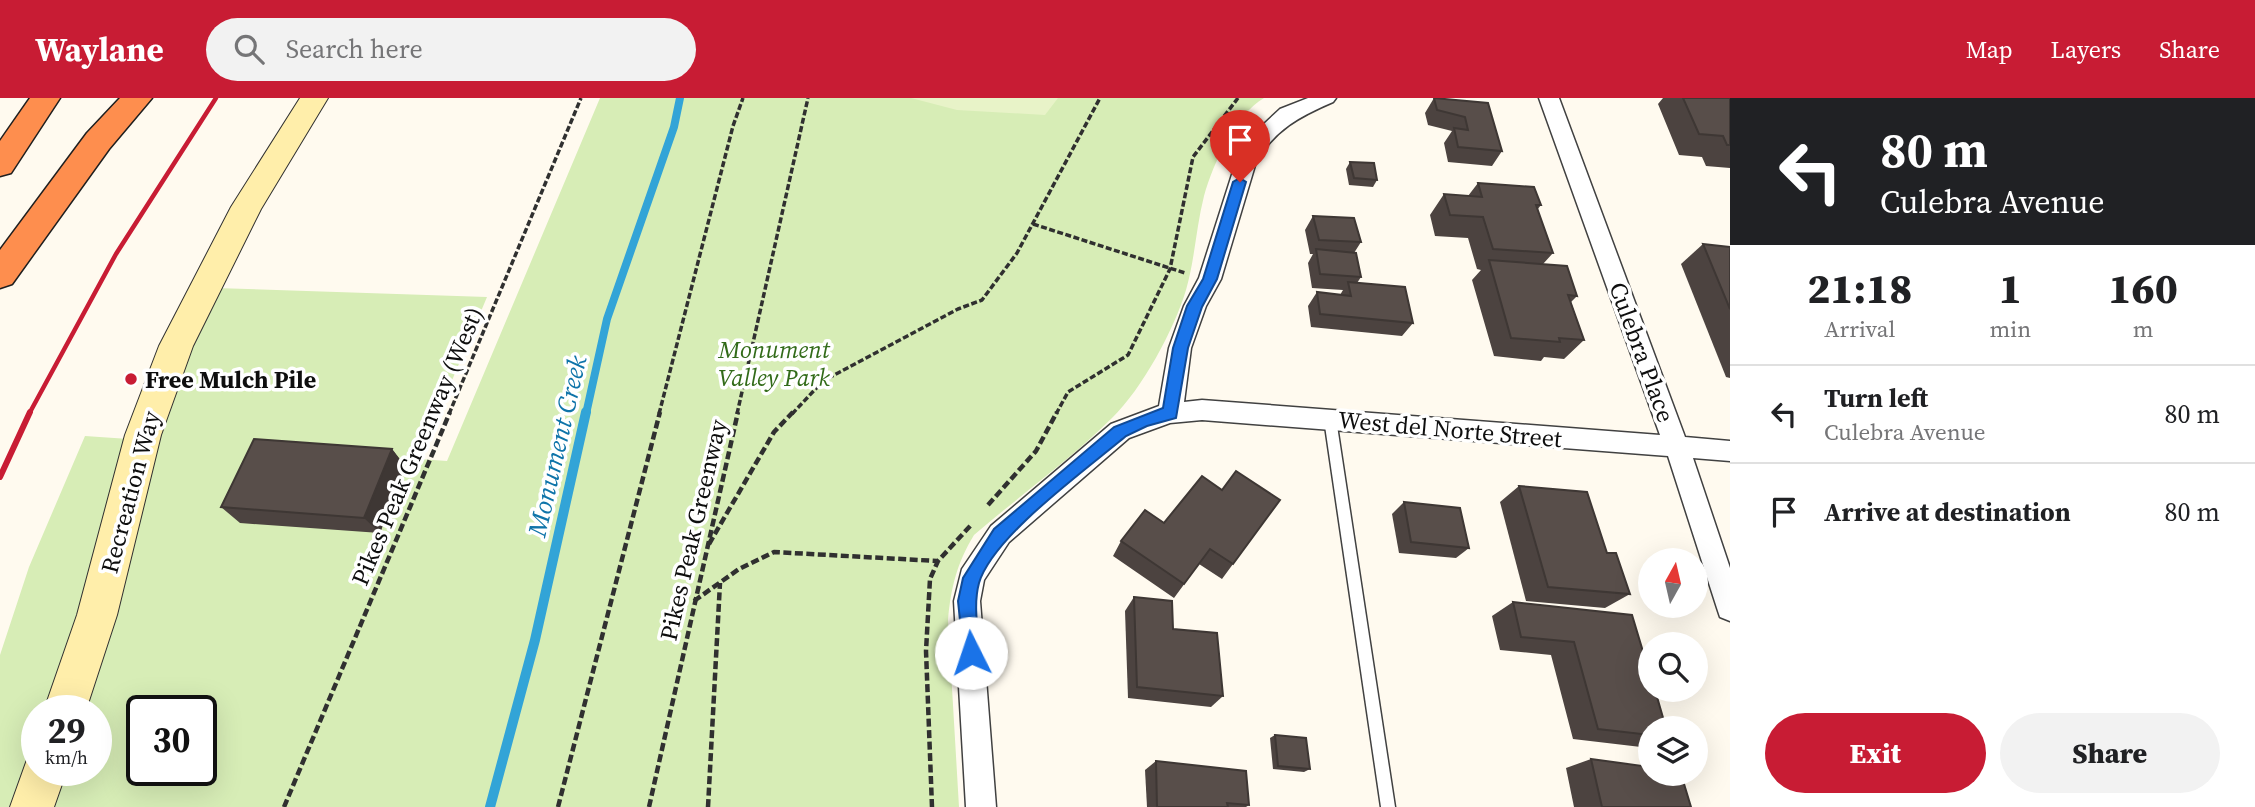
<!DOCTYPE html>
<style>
:root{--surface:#fff;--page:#f2f2f2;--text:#202124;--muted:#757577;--line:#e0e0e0;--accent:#c81c34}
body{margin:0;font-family:"Source Serif 4",serif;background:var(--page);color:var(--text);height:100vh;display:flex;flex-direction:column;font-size:26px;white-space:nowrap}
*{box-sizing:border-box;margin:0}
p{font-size:23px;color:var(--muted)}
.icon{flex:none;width:38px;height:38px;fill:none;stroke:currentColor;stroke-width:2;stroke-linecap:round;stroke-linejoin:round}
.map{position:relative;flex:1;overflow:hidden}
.side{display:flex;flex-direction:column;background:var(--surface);width:525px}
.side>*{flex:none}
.top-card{background:#202124;color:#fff;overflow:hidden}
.needle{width:46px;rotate:8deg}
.tools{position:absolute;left:1638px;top:450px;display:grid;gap:14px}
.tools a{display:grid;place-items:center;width:70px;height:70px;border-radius:50%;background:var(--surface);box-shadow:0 7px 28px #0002;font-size:35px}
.speed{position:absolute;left:21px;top:597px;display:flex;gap:14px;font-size:35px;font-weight:700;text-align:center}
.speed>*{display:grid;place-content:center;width:91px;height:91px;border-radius:50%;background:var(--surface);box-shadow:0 7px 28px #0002;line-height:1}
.speed small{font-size:18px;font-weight:400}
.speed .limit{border:4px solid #111;border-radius:10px;background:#fff;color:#111}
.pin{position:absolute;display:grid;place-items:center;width:60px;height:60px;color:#fff;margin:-72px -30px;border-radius:50% 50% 50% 0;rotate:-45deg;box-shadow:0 0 7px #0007}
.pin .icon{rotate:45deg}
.me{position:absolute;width:77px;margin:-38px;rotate:356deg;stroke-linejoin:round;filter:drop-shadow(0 0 5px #0008)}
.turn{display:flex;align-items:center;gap:24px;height:147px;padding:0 35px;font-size:32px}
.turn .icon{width:91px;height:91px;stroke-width:2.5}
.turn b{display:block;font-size:49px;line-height:60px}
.eta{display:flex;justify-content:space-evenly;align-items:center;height:119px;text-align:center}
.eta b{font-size:42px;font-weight:800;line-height:49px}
.cta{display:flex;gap:14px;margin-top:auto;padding:14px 35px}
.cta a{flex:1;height:80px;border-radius:42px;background:var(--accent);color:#fff;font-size:28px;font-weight:800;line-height:80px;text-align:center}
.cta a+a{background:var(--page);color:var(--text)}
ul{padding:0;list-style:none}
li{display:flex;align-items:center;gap:21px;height:98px;padding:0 35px;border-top:2px solid var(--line)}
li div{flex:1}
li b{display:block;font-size:26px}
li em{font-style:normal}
header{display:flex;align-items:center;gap:42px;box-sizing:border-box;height:98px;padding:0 35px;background:var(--accent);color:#fff}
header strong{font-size:33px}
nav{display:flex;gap:38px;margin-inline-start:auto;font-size:24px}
.search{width:490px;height:63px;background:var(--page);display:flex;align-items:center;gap:18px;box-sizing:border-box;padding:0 24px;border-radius:38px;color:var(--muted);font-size:26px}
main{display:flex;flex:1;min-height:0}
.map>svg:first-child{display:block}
.green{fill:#d7edb6;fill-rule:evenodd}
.pitch{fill:#e8f3c8}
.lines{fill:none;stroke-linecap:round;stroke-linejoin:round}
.stream-far1{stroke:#32a4d7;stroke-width:8}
.stream{stroke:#32a4d7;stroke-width:10}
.lane-casing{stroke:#414141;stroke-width:3}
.street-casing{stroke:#414141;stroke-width:3}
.secondary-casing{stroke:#303030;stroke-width:2}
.highway-casing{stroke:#1f1f1f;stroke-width:3}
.path-far1{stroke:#303030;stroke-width:3.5;stroke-dasharray:6 2.5;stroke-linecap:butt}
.path{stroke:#303030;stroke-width:4.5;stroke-dasharray:8 3.5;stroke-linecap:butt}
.lane{fill:#fff;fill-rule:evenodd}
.street{fill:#fff;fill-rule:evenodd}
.secondary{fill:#fea;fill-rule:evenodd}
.highway{fill:#fe8e4e;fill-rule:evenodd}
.rail-far1{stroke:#c81c34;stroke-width:4.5}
.rail{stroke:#c81c34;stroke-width:6}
.wall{fill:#4c4340}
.shaded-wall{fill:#3e3734}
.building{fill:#584e4a;stroke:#3e3734;stroke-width:2}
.route{fill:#1a73e8;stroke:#114b97;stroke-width:2}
.poi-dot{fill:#c81c34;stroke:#fff;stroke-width:2.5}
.labels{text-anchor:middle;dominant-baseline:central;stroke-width:7;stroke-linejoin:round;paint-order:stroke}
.park-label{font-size:24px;font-style:italic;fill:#326b19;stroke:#fff}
.street-label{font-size:24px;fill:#0e0e0e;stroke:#fff}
.poi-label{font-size:24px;font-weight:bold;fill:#0e0e0e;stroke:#fff;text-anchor:start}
.water-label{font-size:26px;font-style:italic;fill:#0e74a9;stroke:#fff}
</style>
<header>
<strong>Waylane</strong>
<div class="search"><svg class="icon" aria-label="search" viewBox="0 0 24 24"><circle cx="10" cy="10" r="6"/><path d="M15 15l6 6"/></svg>Search here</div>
<nav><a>Map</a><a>Layers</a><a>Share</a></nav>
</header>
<main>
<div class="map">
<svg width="1730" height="709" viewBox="0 0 1730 709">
<rect width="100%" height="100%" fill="#fffaef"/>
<!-- green -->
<path class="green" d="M600 0H1264C1235 17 1213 66 1204 98 1196 129 1195 161 1186 192 1174 232 1142 291 1112 320 1070 362 1019 398 974 437 957 465 951 489 948 522L959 709H0V557L29 469 85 338 158 343 175 286 215 190 487 199 419 361 447 363ZM37 612H96V672H37ZM142 612H201V672H142Z"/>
<!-- pitch -->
<polygon class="pitch" points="911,0 1058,0 1045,17 957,12"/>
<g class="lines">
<!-- stream-far1 -->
<polyline class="stream-far1" points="586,316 607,221 674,29 680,0"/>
<!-- stream -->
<polyline class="stream" points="490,709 535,542 586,314"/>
<defs>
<polygon id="lane" points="1330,316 1334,317 1336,321 1395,709 1381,709 1324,321 1326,317"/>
<path id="street" d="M1308 0H1336L1333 4C1300 18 1274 32 1256 64L1221 181 1206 208 1191 250 1184 304 1202 302 1660 337 1539 0H1559L1685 339 1730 343V363L1693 360 1730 470V523L1720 519 1717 510 1668 358 1202 322 1170 325 1129 340 1009 444 984 482 980 503 996 709H966L954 503 962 471 991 428 1111 326 1159 308 1169 250 1184 208 1199 180 1236 64 1250 39 1280 11Z"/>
<g id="secondary">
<polygon points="300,0 328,0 261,111 193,248 161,337 117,517 86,612 44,612 77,517 125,337 159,248 231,109"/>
<polygon points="37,653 37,672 67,672 54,709 10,709 29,656"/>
</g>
<g id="highway">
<polygon points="30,0 60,0 11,75 0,78 0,43"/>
<polygon points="120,0 152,0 109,51 12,186 0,190 0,152 87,35"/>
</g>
</defs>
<!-- lane casing -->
<use href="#lane" class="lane-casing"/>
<!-- street casing -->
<use href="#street" class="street-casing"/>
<!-- secondary casing -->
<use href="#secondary" class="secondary-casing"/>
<!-- highway casing -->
<use href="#highway" class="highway-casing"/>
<!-- path-far1 -->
<g class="path-far1">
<polyline points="1033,126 1185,175"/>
<polyline points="449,316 581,0"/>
<polyline points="659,316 733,28 743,0"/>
<polyline points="737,316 808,0"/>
<polyline points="792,316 823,283 958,211 982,202 1017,155 1100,0"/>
<polyline points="1056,316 1068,294 1128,257 1170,171 1193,59 1238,0"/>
</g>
<!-- path -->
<g class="path">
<polyline points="988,407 1036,353 1057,314"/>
<polyline points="709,446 774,334 793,314"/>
<polyline points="694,503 739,471 774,454 937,463"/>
<polyline points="284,709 450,314"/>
<polyline points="558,709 660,314"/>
<polyline points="649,709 738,314"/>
<polyline points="708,709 720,485"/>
<polyline points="932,709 926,553 930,481 938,463 971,427"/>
</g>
<!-- lane -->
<use href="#lane" class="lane"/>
<!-- street -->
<use href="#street" class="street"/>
<!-- secondary -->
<use href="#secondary" class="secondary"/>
<!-- highway -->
<use href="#highway" class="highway"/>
<!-- rail-far1 -->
<polyline class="rail-far1" points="29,316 116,156 216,0"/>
<!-- rail -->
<polyline class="rail" points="0,379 30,314"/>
</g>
<!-- wall -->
<g class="wall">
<polygon points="1434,0 1488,5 1502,53 1492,68 1448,64 1444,45 1452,33 1428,27 1425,15"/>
<polygon points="1663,0 1730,0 1730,70 1706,68 1702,59 1679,57 1658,6"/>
<polygon points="1350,64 1377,82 1373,89 1349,87 1346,71"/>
<polygon points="1478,85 1541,107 1537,112 1553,155 1543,166 1577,198 1571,204 1584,242 1564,261 1544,259 1541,263 1494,258 1472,182 1481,172 1477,171 1468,140 1435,138 1430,117 1444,96 1468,98"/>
<polygon points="1313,118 1361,144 1354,155 1361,179 1357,185 1413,225 1402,238 1311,229 1308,208 1317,194 1340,197 1343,192 1312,190 1308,165 1313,156 1310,156 1305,132"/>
<polygon points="1703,146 1730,149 1730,280 1726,279 1681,166"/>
<polygon points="392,351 405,368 380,435 240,425 221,409"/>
<polygon points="1519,388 1607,455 1630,496 1605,510 1526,503 1500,404"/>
<polygon points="1222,392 1233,466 1222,481 1199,466 1174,500 1113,458 1121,443 1164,425"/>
<polygon points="1404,404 1469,450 1456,460 1399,455 1392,416"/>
<polygon points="1134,499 1173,531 1223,598 1211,609 1128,600 1125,513"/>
<polygon points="1513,504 1632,517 1650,630 1650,646 1641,649 1573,641 1551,557 1500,552 1492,518"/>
<polygon points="1275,637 1310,671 1304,674 1273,671 1270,640"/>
<polygon points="1591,661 1691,709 1574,709 1566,670"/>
<polygon points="1156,663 1249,707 1246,709 1147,709 1145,672"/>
</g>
<!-- shaded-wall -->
<polygon class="shaded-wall" points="392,351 405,368 380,435 364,420"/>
<!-- building -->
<g class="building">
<polygon points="1434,0 1488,5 1502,53 1458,49 1454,30 1468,32 1465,19 1437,12"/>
<polygon points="1683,0 1730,0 1730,47 1727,47 1723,38 1699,36"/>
<polygon points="1350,64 1374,65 1377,82 1354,80"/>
<polygon points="1478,85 1534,89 1541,107 1536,107 1553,155 1493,151 1483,119 1450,117 1444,96 1482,99"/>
<polygon points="1313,118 1354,120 1361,144 1319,142"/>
<polygon points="1703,146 1730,149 1730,211"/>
<polygon points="1316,151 1356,155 1361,179 1320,176"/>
<polygon points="1489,162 1567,168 1577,198 1568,197 1584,242 1559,240 1560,244 1511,240"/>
<polygon points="1348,184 1405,189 1413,225 1320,216 1317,194 1351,198"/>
<polygon points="254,341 392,351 364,420 221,409"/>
<polygon points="1236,373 1280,402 1233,466 1210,451 1184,486 1121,443 1145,412 1164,425 1202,378 1222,392"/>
<polygon points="1519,388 1587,394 1607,455 1616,455 1630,496 1548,489"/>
<polygon points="1404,404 1460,410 1469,450 1411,444"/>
<polygon points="1134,499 1172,503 1173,531 1217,535 1223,598 1137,589"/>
<polygon points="1513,504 1632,517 1650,577 1650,592 1655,592 1666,630 1650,630 1650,637 1598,631 1574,544 1521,539"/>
<polygon points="1275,637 1306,640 1310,671 1278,668"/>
<polygon points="1591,661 1650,669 1650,676 1681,676 1691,709 1602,709"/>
<polygon points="1156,663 1246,673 1249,707 1227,705 1228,709 1157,709"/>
</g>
<!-- route -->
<path class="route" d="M1240 80 1246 84 1217 181 1202 209 1188 250 1176 320 1147 328 1126 338C1087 371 993 438 979 485 973 507 978 532 980 555L977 561 971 563 964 561 958 503 963 480 994 431 1114 329 1163 310 1173 250 1187 208 1203 181 1233 84Z"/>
<!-- markers -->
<circle class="poi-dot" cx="131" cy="281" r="7"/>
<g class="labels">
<!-- park labels -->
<g class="park-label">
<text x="774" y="251">Monument<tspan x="774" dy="28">Valley Park</tspan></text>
</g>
<!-- street labels -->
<g class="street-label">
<text transform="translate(1642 254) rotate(70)">Culebra Place</text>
<text transform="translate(1450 331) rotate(5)">West del Norte Street</text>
<text transform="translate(417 348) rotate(-67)">Pikes Peak Greenway (West)</text>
<text transform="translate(130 394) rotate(-75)">Recreation Way</text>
<text transform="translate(693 432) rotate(-77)">Pikes Peak Greenway</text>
</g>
<!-- poi labels -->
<g class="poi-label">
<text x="145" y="281">Free Mulch Pile</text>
</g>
<!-- water labels -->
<g class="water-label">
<text transform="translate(557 348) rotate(-77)">Monument Creek</text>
</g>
</g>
</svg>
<div class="tools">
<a><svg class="needle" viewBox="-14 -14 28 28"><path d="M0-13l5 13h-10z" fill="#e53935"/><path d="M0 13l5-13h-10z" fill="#757577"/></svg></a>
<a><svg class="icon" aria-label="search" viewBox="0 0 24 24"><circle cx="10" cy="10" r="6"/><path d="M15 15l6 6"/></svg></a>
<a><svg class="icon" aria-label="layers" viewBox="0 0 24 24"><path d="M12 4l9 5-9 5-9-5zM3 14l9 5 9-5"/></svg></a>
</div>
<div class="speed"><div>29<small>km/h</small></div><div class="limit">30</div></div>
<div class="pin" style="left:1240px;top:84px;background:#d93025"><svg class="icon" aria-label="arrive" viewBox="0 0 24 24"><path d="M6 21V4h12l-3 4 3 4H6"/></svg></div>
<svg class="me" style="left:971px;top:555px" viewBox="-20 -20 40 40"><circle r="19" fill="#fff"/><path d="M0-13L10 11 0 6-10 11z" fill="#1a73e8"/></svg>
</div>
<section class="side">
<div class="top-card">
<div class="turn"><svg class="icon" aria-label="left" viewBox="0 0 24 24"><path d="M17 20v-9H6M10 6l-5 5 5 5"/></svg><div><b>80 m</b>Culebra Avenue</div></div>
</div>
<div class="eta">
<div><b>21:18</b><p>Arrival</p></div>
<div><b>1</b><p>min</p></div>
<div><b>160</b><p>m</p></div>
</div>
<ul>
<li><svg class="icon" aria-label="left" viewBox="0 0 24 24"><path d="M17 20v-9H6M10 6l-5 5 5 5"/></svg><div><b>Turn left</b><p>Culebra Avenue</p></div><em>80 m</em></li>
<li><svg class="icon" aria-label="arrive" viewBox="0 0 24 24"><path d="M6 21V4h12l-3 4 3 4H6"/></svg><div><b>Arrive at destination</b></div><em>80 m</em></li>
</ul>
<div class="cta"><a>Exit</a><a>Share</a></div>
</section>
</main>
